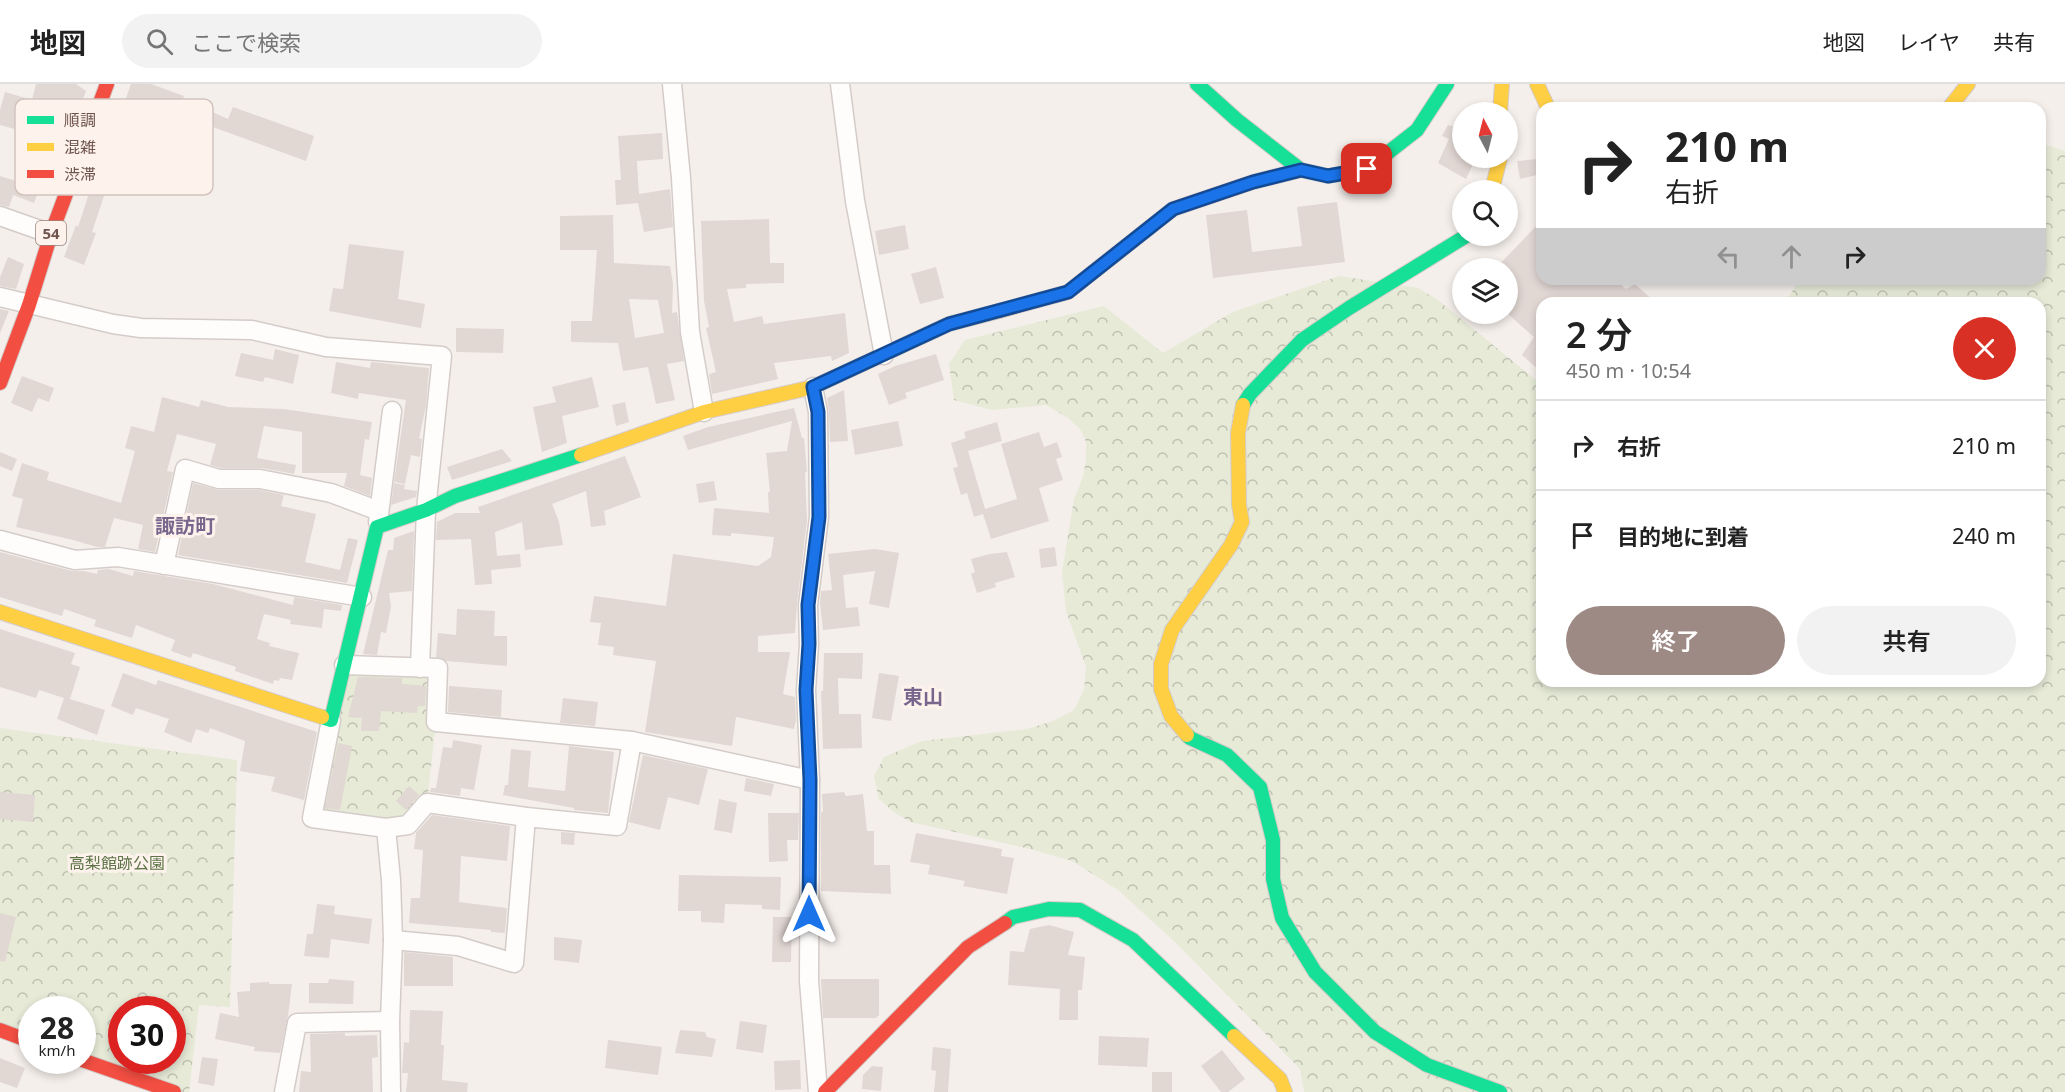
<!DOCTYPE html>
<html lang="ja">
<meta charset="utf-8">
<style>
:root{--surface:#fff;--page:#f2f2f2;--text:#222;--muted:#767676;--line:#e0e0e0;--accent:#9e8a85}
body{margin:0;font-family:"Noto Sans","Noto Sans JP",sans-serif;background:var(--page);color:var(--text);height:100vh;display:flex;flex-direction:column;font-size:22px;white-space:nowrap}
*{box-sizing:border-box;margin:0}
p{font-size:20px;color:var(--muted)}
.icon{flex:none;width:33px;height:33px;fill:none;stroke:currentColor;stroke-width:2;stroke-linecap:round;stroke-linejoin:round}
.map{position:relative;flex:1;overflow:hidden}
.drawer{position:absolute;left:1536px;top:213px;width:510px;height:390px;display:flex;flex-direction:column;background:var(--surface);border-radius:18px;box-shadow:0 3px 9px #0003}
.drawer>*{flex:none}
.hud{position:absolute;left:1536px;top:18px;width:510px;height:183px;border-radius:18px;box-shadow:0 3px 9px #0003;background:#fff;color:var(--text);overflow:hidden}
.needle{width:39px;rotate:353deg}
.controls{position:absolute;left:1452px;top:18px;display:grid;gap:12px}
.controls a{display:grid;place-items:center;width:66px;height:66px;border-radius:50%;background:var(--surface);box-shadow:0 3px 9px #0003;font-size:30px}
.speed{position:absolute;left:18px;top:912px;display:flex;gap:12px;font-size:30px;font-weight:700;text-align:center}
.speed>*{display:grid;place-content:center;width:78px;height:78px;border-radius:50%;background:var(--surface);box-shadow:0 3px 9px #0003;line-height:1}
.speed small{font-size:15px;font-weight:400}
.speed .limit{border:9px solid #d22;background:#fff;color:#111}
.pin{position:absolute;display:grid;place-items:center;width:51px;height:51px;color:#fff;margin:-26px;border-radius:12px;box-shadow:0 3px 9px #0006}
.me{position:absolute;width:66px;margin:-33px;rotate:0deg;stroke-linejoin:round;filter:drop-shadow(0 0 4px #0008)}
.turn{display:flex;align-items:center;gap:21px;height:126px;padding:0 30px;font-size:27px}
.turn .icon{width:78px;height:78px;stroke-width:2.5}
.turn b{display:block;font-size:42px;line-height:51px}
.lanes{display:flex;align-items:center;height:57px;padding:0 30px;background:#0003;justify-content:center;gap:30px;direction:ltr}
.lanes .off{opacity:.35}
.round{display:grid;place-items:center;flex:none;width:63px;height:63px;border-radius:32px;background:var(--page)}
.head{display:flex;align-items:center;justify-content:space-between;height:102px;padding:0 30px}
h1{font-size:36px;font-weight:600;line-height:45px}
.button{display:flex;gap:12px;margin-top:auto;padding:12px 30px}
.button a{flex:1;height:69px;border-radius:36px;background:var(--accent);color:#fff;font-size:24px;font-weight:600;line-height:69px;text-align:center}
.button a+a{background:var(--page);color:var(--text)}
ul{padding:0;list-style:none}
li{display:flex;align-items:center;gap:18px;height:90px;padding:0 30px;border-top:2px solid var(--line)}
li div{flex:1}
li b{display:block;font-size:22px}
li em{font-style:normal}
header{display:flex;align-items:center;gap:36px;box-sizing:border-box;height:84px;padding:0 30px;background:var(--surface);border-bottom:2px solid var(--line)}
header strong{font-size:28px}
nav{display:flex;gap:33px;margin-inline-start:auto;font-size:21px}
.search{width:420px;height:54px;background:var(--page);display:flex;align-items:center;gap:15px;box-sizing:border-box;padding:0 21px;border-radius:33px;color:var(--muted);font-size:22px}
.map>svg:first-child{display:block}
.forest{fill:url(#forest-crowns);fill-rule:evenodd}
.building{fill:#e1d7d3;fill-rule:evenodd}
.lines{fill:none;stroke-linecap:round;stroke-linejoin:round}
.street-casing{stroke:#d4ccc9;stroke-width:21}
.fast-casing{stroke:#d4cbc8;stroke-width:16}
.slow-casing{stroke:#d4cbc8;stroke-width:16}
.jam-casing{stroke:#d4cbc8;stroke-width:16}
.street{stroke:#fefdfc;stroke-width:18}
.fast{stroke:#16e098;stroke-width:14}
.slow{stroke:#ffcf43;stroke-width:14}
.jam{stroke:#f24e42;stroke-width:14}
.route-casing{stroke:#114b97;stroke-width:15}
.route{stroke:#1a73e8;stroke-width:10}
.labels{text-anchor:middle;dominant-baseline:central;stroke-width:6;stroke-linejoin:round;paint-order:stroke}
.shield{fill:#fdf3ec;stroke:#9a847d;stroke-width:1.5}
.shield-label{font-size:15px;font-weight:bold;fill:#6f544e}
.park-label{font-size:16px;fill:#5e7448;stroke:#fdf3ec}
.quarter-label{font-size:20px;font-weight:bold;fill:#78668c;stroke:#fdf3ec}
.key{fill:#fdf3ec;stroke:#d2c3bd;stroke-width:1.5}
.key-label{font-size:16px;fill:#6f544e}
</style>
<header>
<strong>地図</strong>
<div class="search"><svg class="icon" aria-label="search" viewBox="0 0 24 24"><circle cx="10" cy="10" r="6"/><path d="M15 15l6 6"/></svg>ここで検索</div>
<nav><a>地図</a><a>レイヤ</a><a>共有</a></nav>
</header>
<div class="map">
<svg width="2065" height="1008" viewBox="0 0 2065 1008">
<defs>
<pattern id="forest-crowns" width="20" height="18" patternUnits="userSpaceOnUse" patternTransform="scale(1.5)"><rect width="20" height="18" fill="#e6ead7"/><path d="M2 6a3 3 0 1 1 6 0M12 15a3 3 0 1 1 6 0" fill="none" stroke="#bfc0b1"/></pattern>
</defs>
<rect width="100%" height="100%" fill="#f5efeb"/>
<!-- forest -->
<g class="forest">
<polygon points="2040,59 2065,67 2065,1008 1304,1008 1300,985 1176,859 1118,806 1072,777 1030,765 911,738 895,729 879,715 874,692 884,673 922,657 1027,645 1053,637 1074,626 1084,606 1086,583 1066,527 1062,488 1074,415 1083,393 1086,375 1086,358 1081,346 1067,333 1046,321 992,326 954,316 949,280 965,256 1104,222 1163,269 1233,228 1339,192 1418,204 1438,216 1542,301 1542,597 2040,597 2040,219 1785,219 1800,195 2040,195"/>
<polygon points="344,581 438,584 436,638 427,719 407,741 312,734"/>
<path d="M0 644 237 676 230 923 199 921 189 1008H174L83 976 82 926H32L31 958 0 946ZM122 926H172V976H122Z"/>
</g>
<!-- building -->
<g class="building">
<polygon points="36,0 76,0 86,7 81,20 79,20 70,49 25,37 22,47 0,41 0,26 5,8 32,16"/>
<polygon points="131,0 151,0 184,12 183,15 228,35 233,23 314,52 306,77 202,39 199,48 124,20"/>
<polygon points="1462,29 1462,74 1476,74 1466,95 1438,79 1449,55 1442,52 1448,41 1455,43"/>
<polygon points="662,49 663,75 637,77 639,110 670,105 673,143 644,148 638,119 616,121 615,96 621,96 618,52"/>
<polygon points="36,72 59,80 49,106 40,103 34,119 13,111 9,123 0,121 0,92 26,100"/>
<polygon points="1538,75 1541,90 1520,95 1517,77"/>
<polygon points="97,85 122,93 116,112 105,109 92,148 96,149 84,181 64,173 76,141 78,143"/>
<polygon points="1337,118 1345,178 1213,194 1206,131 1247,126 1252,168 1302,162 1297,123"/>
<path d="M613 131 614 179 670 182 673 200 672 229 677 228 684 277 667 280 675 316 656 320 648 283 623 287 618 259 571 258V237H592L597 166H560V132ZM629 215 658 216 664 249 635 254Z"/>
<polygon points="769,135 770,179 784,179 784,199 746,200 746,204 727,205 734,238 762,232 764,240 845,229 849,269 832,277 831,272 774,279 778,295 712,310 709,290 716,288 706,244 709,243 704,217 701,137"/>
<polygon points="1542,136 1542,195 1614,195 1626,205 1635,200 1656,219 1542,219 1542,289 1522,271 1534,253 1508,230 1508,184 1496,184"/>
<polygon points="905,141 909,165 879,171 875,147"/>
<polygon points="349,160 404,167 398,215 425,220 421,244 329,227 333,204 343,205"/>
<polygon points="8,173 24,180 16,205 0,202 0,193"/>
<polygon points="936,183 944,214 920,220 911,190"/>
<polygon points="0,225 9,227 0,249"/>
<polygon points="456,244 504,245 503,269 456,268"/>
<polygon points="275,265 299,271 293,300 265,293 263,298 235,292 241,269 273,276"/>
<polygon points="936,270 944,296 905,309 907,314 889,321 878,290 895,282"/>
<polygon points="336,278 370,284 371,278 429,284 426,322 419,354 422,355 420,373 411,371 405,400 394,398 406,316 359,309 358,315 331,309"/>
<polygon points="22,292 54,304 49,318 38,314 32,328 11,319"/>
<polygon points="592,293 599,323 562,332 567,359 542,368 533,323 556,318 552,303"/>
<polygon points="844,306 848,357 830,358 829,328 827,314"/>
<polygon points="162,313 199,323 201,316 228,323 284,325 372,338 369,356 365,355 360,391 372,394 370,412 344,402 347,389 302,389 302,348 264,342 257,374 296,381 294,390 262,384 221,384 210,381 216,360 177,350 167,387 173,388 155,468 138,465 143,441 114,434 105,463 97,463 73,456 16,443 23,415 12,412 22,379 49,388 47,396 121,419 135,367 125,364 131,342 154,348"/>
<polygon points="625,318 629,338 616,342 612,321"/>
<polygon points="794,324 802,354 804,354 807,388 805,388 807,436 797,520 795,549 758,552 758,568 790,568 783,610 795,613 796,636 794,645 736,633 732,662 645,648 656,577 613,571 614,563 598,561 601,539 590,538 594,512 666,522 673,470 758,482 771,473 774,453 731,449 731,452 712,451 714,424 769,429 768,408 770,408 766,369 787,367 792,337 688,366 683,352 708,343"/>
<polygon points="898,337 903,362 855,371 851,346"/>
<polygon points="997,338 1002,357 968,367 985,425 1017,415 1001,360 1039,348 1044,363 1057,358 1062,373 1056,375 1063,396 1039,404 1049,437 991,455 983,430 974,433 967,409 961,411 953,384 958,383 951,359 966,354 964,348"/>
<polygon points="502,365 512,377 452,396 447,383"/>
<polygon points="0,368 17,375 12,387 0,382"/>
<polygon points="625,372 641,413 604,427 606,441 591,443 586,407 552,420 559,438 563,461 525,466 522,438 495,448 497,472 520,470 521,483 491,486 492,500 475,501 471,455 436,456 437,438 455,429 480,429 478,423"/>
<polygon points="714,397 717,416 699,419 696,400"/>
<polygon points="193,399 219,406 259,406 284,411 281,422 316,430 305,478 340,486 348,454 358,456 347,499 178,471"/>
<polygon points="394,399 405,401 404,405 417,407 416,413 391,421"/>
<polygon points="414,447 412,507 389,509 391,522 386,549 381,548 377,571 363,570 388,466 393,466 394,454"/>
<polygon points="1055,463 1057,482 1041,484 1039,465"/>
<polygon points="875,465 899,469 889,524 869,520 875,487 843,491 846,524 858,523 860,542 823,546 820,519 821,507 832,506 828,470"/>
<polygon points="0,468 72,487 84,487 97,490 98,486 109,485 133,492 134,487 213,500 293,521 294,513 342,521 341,527 324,525 322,544 290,540 291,536 264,530 257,555 270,559 269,562 299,569 292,596 280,594 279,597 274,596 273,600 235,587 236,583 193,569 191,574 171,567 175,556 136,541 132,554 94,542 96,536 64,525 62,532 0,513"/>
<polygon points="1007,468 1015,493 995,499 996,503 977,509 971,490 975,488 971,475 990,470"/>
<polygon points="457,525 495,527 494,552 507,552 507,582 446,577 436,573 438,549 456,551"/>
<polygon points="0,545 75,569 71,580 80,583 70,615 105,626 97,651 57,635 64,614 39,606 36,614 0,603"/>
<polygon points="824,569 863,569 862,595 838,594 839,630 861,630 862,664 823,665 821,607 823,607"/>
<polygon points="123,589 156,601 158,596 317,648 304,716 271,707 275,693 240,687 245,657 210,644 208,649 196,645 191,659 164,648 169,635 136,624 133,631 111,622"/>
<polygon points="879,589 899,592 891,637 872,634"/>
<polygon points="358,593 402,594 402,600 426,602 425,622 418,622 417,629 381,627 379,647 361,647 362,634 348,633"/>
<polygon points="449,602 502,606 501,633 448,628"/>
<polygon points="563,614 598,618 595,642 560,639"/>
<polygon points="453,656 482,661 474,706 461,704 460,712 430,708 431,704 436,704 443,663 452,664"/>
<polygon points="338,659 352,662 340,726 325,724"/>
<polygon points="569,662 614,668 608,729 574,726 574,724 503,711 505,701 508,701 511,665 531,667 528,703 565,707"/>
<polygon points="643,671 708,685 699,721 668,713 660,746 629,738"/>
<polygon points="746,694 774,700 771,712 744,707"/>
<polygon points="409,702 419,711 406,726 396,717"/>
<polygon points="0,708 35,711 33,738 0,735"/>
<polygon points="844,708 846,712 863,710 867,747 874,747 874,781 890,781 891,810 821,807 821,728 823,728 822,710"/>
<polygon points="719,715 737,719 732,749 714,746"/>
<polygon points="768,729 799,729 798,756 787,756 788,777 769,778"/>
<polygon points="432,731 510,742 507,777 461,772 459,818 507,824 505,849 491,848 491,846 409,839 411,814 420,814 423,766 414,765 416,749"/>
<polygon points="561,748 575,749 574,761 561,760"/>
<polygon points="916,749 1002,765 1001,772 1014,774 1007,810 963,802 965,797 928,790 930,781 910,778"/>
<polygon points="679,791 781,793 780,826 762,825 762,821 725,820 724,839 701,838 701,827 678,827"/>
<polygon points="317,820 335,822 334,830 372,835 369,860 331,855 329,874 304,872 307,850 313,850"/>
<polygon points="0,829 16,833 5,878 0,877"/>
<polygon points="773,833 792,833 791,878 772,878"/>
<polygon points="1049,841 1074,848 1068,871 1085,873 1082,906 1078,906 1078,936 1059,936 1060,905 1008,901 1010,867 1024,868 1030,845"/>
<polygon points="554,853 582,856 579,879 554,876"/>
<polygon points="404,868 453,873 453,902 404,902"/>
<polygon points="329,895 354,897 353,920 309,919 309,899 328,899"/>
<polygon points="821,895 879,895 879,931 876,934 823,934"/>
<polygon points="269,898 269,900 292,900 288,932 280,969 254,967 255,963 215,955 220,929 239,933 237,908 250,907 250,899"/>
<polygon points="410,926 443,927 441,961 444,961 442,996 468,999 467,1008 406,1008 408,989 402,989 404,958 409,959"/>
<polygon points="740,937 767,941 763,969 736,965"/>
<polygon points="680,946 705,948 707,953 716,955 712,973 675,969"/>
<polygon points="345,949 345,952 377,951 378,973 372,974 373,1008 299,1008 301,987 311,988 310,950"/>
<polygon points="1099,952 1149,954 1147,983 1098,981"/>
<polygon points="608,956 662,963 658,991 605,984"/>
<polygon points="933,963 951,965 948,1008 934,1008 936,987 931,986"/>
<polygon points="1222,966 1245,995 1228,1008 1221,1008 1201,982"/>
<polygon points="202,973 218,975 214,1002 198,999"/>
<polygon points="0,974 25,984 17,1004 0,998"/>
<polygon points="800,976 801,1005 775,1006 774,977"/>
<polygon points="872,982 883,983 881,1007 862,1005 863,991"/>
<rect x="1152" y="988" width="20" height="20"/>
</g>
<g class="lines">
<defs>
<g id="street">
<polyline points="672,0 681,94 690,248 704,328"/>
<polyline points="840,0 855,117 884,271"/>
<polyline points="0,132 51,150"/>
<polyline points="0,213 113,240 141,244 252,246 326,263 442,272 426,426 420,584"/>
<polyline points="813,303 818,328 819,433 808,521 809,560 806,606 810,696 809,897 818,1008"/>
<polyline points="378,438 392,327"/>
<polyline points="0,456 75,476 118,473 362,513"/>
<polyline points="164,481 185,385 219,395 260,395 331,409 379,427"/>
<polyline points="344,581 438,584 436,638 632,657"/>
<polyline points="331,636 312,734 386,744 391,796 393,856 390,937 391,1008"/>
<polyline points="386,744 408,741 427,719 526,733"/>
<polyline points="393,856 458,862 514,879 526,733 617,742 632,657 810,696"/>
<polyline points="284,1008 297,939 390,937"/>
</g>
<g id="fast">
<polyline points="1197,0 1237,36 1301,86 1328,92 1367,85 1417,46 1447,0"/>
<polyline points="1243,321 1250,310 1302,256 1349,224 1466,152"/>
<polyline points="322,633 331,636 377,443 426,426 455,412 581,371"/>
<polyline points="1187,651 1190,654 1227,671 1260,703 1273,756 1273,795 1282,834 1315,888 1375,948 1427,981 1500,1008"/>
<polyline points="1005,839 1013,833 1049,825 1080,826 1133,856 1234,952"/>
</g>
<g id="slow">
<polyline points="1537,0 1548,24"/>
<polyline points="1949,24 1968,0"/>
<polyline points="1500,28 1502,0"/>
<polyline points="1492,106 1500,74"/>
<polyline points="581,371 704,328 813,303 949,240 999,227"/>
<polyline points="0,528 322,633"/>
<polyline points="1187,651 1171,632 1161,605 1161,580 1172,546 1231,461 1242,438 1239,421 1238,349 1243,321"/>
<polyline points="1234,952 1280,995 1285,1008"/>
</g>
<g id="jam">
<polyline points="999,227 1068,208 1173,125 1253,98 1301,86"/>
<polyline points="0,299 29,221 51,150 107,0"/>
<polyline points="0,946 32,958"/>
<polyline points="82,976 174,1008"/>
<polyline points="825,1008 968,863 1005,839"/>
</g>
</defs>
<!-- street casing -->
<use href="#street" class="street-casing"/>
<!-- fast casing -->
<use href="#fast" class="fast-casing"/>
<!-- slow casing -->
<use href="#slow" class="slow-casing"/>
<!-- jam casing -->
<use href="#jam" class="jam-casing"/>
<!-- street -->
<use href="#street" class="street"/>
<!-- fast -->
<use href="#fast" class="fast"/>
<!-- slow -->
<use href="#slow" class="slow"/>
<!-- jam -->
<use href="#jam" class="jam"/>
</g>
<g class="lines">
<defs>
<polyline id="route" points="809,830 810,696 806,606 809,560 808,521 819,433 818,328 813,303 949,240 1068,208 1173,125 1253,98 1301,86 1328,92 1367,85"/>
</defs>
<!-- route casing -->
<use href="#route" class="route-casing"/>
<!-- route -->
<use href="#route" class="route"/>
</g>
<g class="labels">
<!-- shield labels -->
<rect class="shield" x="36" y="137" width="30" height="24" rx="4.5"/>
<g class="shield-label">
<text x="51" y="149">54</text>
</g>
<!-- park labels -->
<g class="park-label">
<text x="117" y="779">高梨館跡公園</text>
</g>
<!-- quarter labels -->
<g class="quarter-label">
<text x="185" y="441">諏訪町</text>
<text x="923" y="612">東山</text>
</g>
</g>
<!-- legend -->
<rect x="15" y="15" width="198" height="96" rx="9" class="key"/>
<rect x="27" y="32" width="27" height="8" fill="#16e098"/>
<rect x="27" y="59" width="27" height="8" fill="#ffcf43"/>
<rect x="27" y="86" width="27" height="8" fill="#f24e42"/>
<g class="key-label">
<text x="64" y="42">順調</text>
<text x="64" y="69">混雑</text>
<text x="64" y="96">渋滞</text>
</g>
</svg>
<div class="controls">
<a><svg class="needle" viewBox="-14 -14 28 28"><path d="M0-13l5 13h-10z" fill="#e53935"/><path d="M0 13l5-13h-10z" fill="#767676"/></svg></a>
<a><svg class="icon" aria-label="search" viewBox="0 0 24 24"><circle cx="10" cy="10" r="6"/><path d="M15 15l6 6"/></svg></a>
<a><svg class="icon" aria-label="layers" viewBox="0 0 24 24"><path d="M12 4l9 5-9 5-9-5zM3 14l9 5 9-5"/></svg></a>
</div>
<div class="speed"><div>28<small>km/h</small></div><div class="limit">30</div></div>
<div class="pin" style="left:1367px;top:85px;background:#d93025"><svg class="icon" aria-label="arrive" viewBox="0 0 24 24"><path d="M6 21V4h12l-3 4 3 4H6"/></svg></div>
<svg class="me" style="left:809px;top:830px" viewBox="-20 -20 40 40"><path d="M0-17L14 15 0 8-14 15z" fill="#1a73e8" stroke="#fff" stroke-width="4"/></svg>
<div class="hud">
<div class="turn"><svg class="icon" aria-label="right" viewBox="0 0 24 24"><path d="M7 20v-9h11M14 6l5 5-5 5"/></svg><div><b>210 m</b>右折</div></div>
<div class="lanes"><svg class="icon off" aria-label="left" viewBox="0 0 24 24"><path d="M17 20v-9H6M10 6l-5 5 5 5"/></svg><svg class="icon off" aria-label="ahead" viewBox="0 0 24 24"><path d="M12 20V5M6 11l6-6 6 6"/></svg><svg class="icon" aria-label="right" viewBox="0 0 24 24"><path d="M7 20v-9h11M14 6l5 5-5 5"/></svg></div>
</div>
<section class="drawer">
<div class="head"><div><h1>2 分</h1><p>450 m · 10:54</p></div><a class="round" style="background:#d93025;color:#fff"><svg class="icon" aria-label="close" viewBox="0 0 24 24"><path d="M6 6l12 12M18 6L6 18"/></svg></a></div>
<ul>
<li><svg class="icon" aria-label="right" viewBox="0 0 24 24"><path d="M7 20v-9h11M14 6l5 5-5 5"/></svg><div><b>右折</b></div><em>210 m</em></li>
<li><svg class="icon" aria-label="arrive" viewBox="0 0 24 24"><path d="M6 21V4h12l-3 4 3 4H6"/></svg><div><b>目的地に到着</b></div><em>240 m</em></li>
</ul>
<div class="button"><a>終了</a><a>共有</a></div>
</section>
</div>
